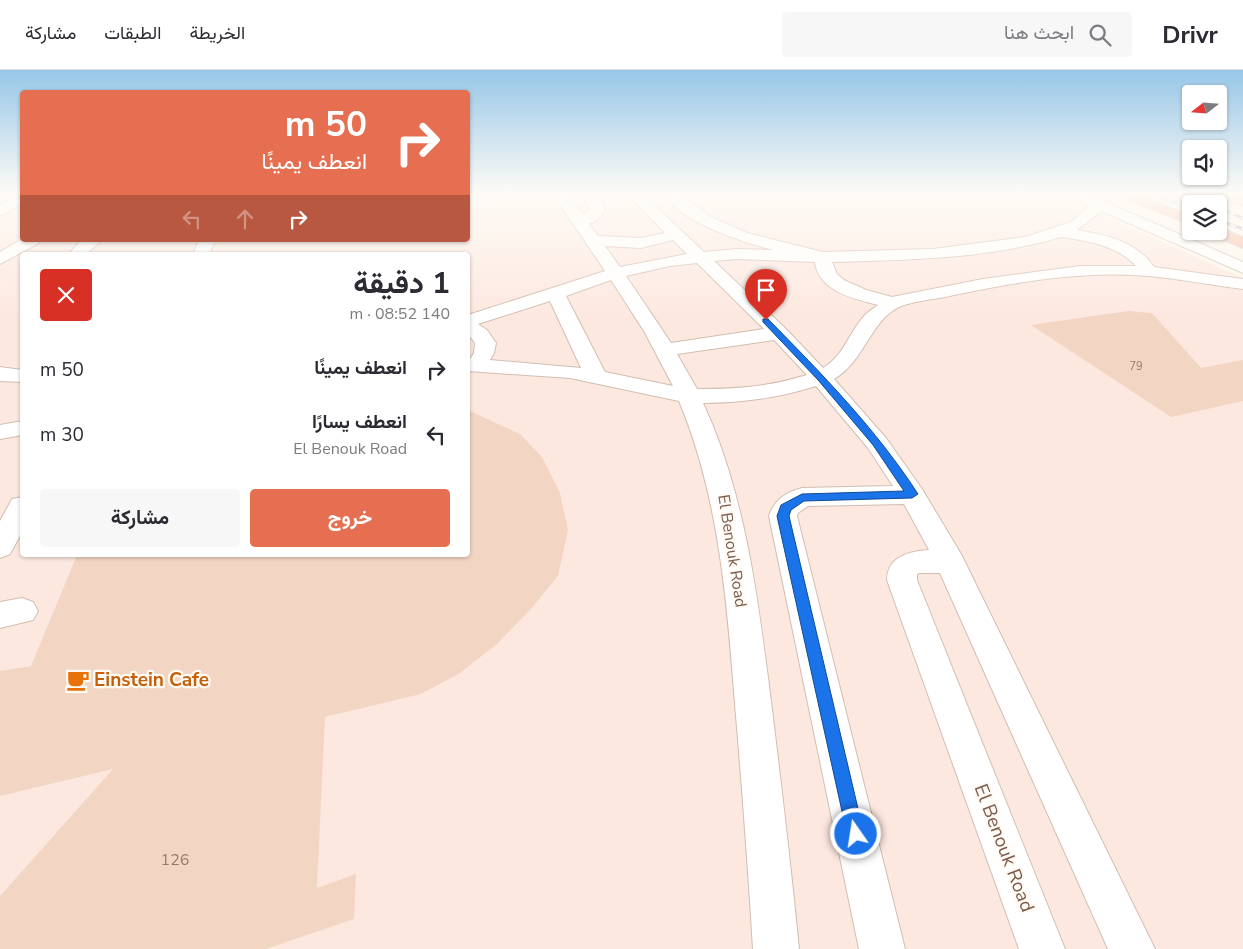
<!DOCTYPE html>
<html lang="ar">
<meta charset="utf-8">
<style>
:root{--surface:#fff;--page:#f7f7f7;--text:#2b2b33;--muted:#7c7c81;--line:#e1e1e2;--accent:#e76f51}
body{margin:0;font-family:"Nunito Sans",Vazirmatn,sans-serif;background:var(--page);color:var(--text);direction:rtl;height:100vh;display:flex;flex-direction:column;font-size:19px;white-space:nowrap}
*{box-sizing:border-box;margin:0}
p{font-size:16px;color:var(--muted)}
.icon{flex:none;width:28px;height:28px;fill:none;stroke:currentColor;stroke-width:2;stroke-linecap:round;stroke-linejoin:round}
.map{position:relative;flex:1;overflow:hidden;direction:ltr}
.panel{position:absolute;left:20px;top:182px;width:450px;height:305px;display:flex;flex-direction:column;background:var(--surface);border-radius:5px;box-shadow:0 1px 4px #0004;direction:rtl}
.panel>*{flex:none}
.banner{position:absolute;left:20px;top:20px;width:450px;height:152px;border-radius:5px;box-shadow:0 1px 4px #0004;direction:rtl;background:#e76f51;color:#fff;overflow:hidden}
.needle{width:32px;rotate:253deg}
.controls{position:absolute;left:1182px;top:15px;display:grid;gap:10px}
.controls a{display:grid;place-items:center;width:45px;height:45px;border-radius:5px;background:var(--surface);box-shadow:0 1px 4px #0004;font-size:25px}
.pin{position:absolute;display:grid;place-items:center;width:42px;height:42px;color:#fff;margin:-51px -21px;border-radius:50% 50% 50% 0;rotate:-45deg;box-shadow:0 0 5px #0007}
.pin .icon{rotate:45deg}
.me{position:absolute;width:55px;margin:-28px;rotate:347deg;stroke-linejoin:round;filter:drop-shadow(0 0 4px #0008)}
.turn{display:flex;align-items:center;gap:18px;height:105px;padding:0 20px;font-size:22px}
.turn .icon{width:65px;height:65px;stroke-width:2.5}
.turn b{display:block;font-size:35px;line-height:42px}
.lanes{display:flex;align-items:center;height:48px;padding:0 20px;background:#0003;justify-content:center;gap:25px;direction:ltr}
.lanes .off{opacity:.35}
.round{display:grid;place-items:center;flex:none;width:52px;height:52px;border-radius:5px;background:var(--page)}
.summary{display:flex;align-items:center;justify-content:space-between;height:85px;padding:0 20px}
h1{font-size:30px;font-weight:700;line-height:38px}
.primary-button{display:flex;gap:10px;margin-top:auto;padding:10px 20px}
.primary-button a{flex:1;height:58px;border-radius:5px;background:var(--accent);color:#fff;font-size:20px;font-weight:700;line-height:58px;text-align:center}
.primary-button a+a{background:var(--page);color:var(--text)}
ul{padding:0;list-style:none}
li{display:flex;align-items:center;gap:15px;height:65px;padding:0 20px}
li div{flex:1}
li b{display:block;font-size:19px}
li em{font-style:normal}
header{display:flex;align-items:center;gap:30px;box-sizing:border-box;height:70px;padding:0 25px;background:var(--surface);border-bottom:1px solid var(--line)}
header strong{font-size:24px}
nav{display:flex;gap:28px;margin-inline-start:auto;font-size:18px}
.search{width:350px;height:45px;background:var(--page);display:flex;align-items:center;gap:12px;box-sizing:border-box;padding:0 18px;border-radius:5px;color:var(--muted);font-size:19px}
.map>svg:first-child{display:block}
.commercial{fill:#fde8e0;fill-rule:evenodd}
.building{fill:#f3d5c3}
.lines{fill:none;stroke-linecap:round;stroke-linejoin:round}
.minor-casing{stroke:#d1beb0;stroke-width:2}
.highway-casing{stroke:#dad1cd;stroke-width:2}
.minor{fill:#fff;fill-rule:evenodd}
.highway{fill:#f7b7a3;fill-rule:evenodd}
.rail-casing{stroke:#b9a8c9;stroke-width:3}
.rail{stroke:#fffaf3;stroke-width:2;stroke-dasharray:6;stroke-linecap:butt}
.route{fill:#1a73e8;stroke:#114b97}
.labels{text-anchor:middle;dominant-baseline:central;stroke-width:4.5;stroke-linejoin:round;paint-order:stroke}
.far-number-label{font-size:11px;fill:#987a6a}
.street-label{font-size:16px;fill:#7a5c4d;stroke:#fffaf3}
.near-number-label{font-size:16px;fill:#987a6a}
.near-food-label{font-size:19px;font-weight:bold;fill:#c56008;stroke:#fffaf3;text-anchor:start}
.near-street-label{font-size:19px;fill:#7a5c4d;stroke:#fffaf3}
</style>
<header>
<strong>Drivr</strong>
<div class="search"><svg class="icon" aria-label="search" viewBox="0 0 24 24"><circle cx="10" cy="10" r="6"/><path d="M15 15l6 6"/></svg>ابحث هنا</div>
<nav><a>الخريطة</a><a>الطبقات</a><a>مشاركة</a></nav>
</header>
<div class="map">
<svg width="1243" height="879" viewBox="0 0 1243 879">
<rect width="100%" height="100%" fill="#fdf6ec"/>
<!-- commercial -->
<path class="commercial" d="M0 124H22V170H468V124H1055L1243 208V879H0ZM22 185H468V485H22Z"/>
<!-- building -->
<g class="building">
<polygon points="1128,241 1152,243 1201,298 1243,290 1243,331 1171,347 1031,255"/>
<polygon points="468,340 520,364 542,387 560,423 568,460 558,506 530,540 497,574 460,603 421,624 325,647 317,818 356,804 354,849 266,879 0,879 0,826 113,699 0,726 0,601 31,596 77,485 468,485"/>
</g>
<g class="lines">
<defs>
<g id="minor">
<polygon points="22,124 22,134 0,146 0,136 17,125"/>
<path d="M553 124H567L583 145 591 139 581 124H595L604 135 605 140 597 150 589 154 598 166 641 168 665 163 627 124H642L704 182 737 179 773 180C739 171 683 153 663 124H679L709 146 747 163 823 182 933 179 1025 167 1071 152 1089 136 1070 127 1068 124H1087L1243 192V203L1101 141 1077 160C1106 165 1136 171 1154 197L1243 209V219C1212 215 1181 209 1149 206 1085 200 1017 212 954 225 939 229 912 231 899 237 871 250 864 292 834 309L886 368 922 419 961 484 1155 879H1108L940 503H919L917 504V510L1065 879H1019L887 510C887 487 909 481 929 480L904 434 808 436 798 443 797 446 905 879H859L769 446C774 430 786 422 802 418L893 416 868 378 816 316C778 328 742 333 703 333 746 426 758 530 771 631 781 713 791 796 799 879H753C748 797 742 716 735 634 727 532 719 426 679 331L570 308 468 301V289H470L474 283 475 273 468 264V245L605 201ZM1061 167C1087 171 1117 175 1136 196H1080L983 209 892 227 866 220 844 210 837 204 832 192C909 190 987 189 1061 167ZM673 170 687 184 620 197 605 176 641 178ZM737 189 815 192C818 221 854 229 878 235 874 238 869 241 865 245 849 262 844 286 823 298L786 259 714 191ZM697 193 764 259 671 273 626 206 670 196ZM611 210 644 261 673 316 605 302 566 226ZM550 231 581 298 490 290 494 283 496 273 487 260 478 254ZM774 270 807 305C768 317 737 319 697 319L677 284Z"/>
<polygon points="22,169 41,170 39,173 0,194 0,182"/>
<polygon points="81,170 102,170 85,185 68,185"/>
<polygon points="199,170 215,170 209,185 193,185"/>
<polygon points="0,297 22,300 22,312 0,311"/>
<polygon points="22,351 22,365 0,369 0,355"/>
<polygon points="22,427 22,462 10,484 0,488 0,451 12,429"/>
<polygon points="22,528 33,532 38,541 33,550 0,558 0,532"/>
</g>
<g id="highway">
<polygon points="1118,124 1137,124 1191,146 1191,155 1120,127"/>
<polygon points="1213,124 1233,124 1243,127 1243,136 1215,127"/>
<polygon points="1219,157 1243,167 1243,178 1209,164 1207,161 1219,161"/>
</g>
</defs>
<!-- minor casing -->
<use href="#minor" class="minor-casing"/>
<!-- highway casing -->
<use href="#highway" class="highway-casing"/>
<!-- minor -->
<use href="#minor" class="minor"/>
<!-- highway -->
<use href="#highway" class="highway"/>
<defs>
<g id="rail">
<polyline points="1154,124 1191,139"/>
<polyline points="1182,124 1207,134"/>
<polyline points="1219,138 1243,148"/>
<polyline points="1219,150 1243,159"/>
</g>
</defs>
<!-- rail casing -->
<use href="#rail" class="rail-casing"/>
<!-- rail -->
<use href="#rail" class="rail"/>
</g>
<!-- sky -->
<linearGradient id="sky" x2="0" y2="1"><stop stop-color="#97c7e8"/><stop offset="0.5" stop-color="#fefbf6"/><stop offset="1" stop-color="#fefbf6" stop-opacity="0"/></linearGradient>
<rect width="1243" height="247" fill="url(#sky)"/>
<!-- route -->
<path class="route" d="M763 249H768C822 304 876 359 918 424L912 428 804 431 791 440 789 446 864 764 862 770 856 772 850 770 847 764 777 446 781 435 802 424 904 421 873 375 818 310 763 252Z"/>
<!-- icons -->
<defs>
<symbol id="cafe-bare" viewBox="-9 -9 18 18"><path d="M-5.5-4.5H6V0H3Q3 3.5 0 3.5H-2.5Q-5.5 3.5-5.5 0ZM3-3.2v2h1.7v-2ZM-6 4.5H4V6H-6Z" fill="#e8710a" stroke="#fffaf3" stroke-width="2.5" paint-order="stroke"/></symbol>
</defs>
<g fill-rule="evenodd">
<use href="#cafe-bare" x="62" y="594" width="32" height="32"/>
</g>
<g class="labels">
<!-- far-number labels -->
<g class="far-number-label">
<text x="1136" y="296">79</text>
</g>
<!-- street labels -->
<g class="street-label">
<text transform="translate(732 481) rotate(81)">El Benouk Road</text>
</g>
<!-- near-number labels -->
<g class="near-number-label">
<text x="175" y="790">126</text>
</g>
<!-- near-food labels -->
<g class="near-food-label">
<text x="94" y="610">Einstein Cafe</text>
</g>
<!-- near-street labels -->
<g class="near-street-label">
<text transform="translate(1004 778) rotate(69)">El Benouk Road</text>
</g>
</g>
</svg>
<div class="controls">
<a><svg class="needle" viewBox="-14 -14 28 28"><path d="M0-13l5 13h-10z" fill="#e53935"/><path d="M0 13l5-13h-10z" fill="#7c7c81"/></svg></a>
<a><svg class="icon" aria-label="sound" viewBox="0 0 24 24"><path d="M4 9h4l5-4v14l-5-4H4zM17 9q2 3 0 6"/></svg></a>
<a><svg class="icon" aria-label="layers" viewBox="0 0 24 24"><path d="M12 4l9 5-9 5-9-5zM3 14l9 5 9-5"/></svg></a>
</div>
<div class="pin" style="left:766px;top:250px;background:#d93025"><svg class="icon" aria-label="arrive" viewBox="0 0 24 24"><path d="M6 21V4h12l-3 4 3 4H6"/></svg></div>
<svg class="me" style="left:856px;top:764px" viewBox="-20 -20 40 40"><circle r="17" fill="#1a73e8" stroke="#fff" stroke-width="3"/><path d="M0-11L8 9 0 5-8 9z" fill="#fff"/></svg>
<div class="banner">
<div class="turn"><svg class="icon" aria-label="right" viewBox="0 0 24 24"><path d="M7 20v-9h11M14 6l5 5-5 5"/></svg><div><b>50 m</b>انعطف يمينًا</div></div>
<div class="lanes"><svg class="icon off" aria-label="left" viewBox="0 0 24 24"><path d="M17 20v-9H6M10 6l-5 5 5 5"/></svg><svg class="icon off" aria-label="ahead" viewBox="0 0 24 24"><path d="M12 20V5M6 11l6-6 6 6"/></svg><svg class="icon" aria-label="right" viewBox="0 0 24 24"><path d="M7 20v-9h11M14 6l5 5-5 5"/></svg></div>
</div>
<section class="panel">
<div class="summary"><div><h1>1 دقيقة</h1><p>140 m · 08:52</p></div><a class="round" style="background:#d93025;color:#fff"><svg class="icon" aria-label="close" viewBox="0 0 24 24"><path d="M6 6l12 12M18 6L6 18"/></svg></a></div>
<ul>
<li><svg class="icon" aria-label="right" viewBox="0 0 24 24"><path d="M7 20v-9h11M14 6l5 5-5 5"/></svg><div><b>انعطف يمينًا</b></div><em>50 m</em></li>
<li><svg class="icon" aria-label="left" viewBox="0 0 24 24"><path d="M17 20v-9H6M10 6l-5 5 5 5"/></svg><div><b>انعطف يسارًا</b><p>El Benouk Road</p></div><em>30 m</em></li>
</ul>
<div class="primary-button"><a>خروج</a><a>مشاركة</a></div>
</section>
</div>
